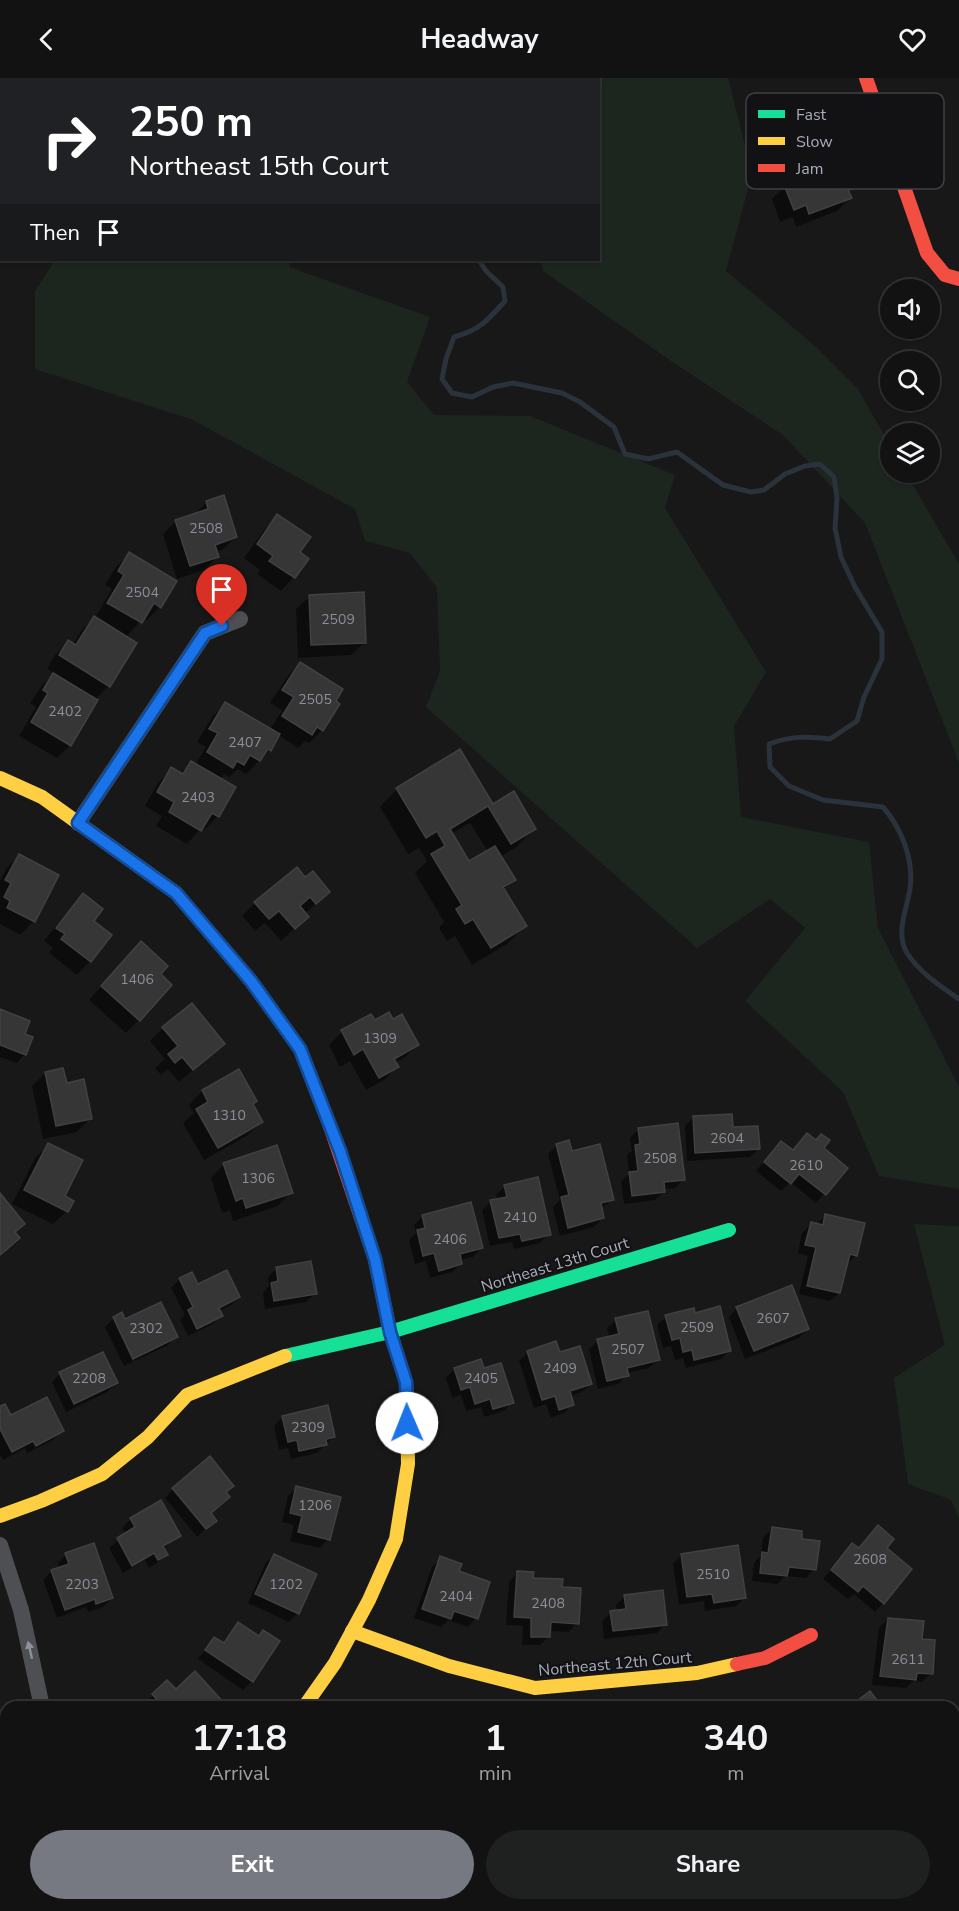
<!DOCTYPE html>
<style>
:root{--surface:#121212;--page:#1f2020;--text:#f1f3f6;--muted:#9c9e9f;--line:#313232;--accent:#767981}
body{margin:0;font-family:"Nunito Sans",sans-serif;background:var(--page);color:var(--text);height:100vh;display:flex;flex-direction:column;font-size:22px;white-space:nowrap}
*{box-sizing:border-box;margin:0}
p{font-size:20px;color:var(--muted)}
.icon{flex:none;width:33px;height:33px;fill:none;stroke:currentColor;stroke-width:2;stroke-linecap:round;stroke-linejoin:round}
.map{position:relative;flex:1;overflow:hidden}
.sheet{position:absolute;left:0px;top:1623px;width:960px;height:210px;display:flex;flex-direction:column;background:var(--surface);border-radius:18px 18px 0 0;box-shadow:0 2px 4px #0004,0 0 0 2px var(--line)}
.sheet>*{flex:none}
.guide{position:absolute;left:0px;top:0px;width:600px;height:183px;box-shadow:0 2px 4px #0004,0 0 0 2px var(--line);background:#202124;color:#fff;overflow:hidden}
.controls{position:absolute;left:880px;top:201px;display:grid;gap:12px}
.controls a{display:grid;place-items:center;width:60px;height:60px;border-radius:50%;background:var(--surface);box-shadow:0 2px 4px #0004,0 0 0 2px var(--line);font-size:30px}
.pin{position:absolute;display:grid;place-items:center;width:51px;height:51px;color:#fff;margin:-62px -26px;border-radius:50% 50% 50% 0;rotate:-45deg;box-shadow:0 0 6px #0007}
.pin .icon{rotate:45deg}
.me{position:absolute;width:66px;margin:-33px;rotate:359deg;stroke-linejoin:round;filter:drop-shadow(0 0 4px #0008)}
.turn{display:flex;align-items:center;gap:21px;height:126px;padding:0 30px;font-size:27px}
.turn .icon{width:78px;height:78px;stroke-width:2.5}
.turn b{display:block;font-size:42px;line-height:51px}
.then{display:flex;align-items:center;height:57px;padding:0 30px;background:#0003;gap:12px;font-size:22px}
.eta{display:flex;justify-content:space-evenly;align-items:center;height:102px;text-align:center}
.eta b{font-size:36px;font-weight:700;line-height:42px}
.cta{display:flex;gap:12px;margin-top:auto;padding:12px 30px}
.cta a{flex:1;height:69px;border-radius:36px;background:var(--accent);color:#fff;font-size:24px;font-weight:700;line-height:69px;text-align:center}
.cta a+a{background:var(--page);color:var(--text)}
header{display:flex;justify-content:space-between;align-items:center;height:78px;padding:0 30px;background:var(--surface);font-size:27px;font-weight:700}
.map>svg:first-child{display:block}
.green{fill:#1d251f}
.shadow{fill:#0007;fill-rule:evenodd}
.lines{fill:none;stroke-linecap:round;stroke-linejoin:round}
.stream{stroke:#2a323b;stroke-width:5}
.building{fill:#363637;stroke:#404144;stroke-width:1.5}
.street{stroke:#4d4f52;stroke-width:16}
.fast{stroke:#16e098;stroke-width:14}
.slow{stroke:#ffcf43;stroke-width:14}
.jam{stroke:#f24e42;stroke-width:14}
.oneway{fill:#8d919a}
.route-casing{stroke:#114b97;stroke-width:15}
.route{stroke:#1a73e8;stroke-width:10}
.labels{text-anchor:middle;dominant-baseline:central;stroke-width:4.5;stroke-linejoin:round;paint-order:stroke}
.number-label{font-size:14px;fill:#8c8f98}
.street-label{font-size:16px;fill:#a8adb9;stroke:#121214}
.key{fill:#121214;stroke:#3f4046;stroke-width:1.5}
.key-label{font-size:16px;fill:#a8adb9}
</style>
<header><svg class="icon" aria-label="back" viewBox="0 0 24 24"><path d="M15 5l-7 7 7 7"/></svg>Headway<svg class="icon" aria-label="heart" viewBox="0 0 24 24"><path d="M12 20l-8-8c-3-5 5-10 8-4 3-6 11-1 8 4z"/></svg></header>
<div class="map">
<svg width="959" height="1833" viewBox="0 0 959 1833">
<rect width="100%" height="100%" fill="#181818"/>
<!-- green -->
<g class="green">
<polygon points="467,0 728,0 752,96 726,193 814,267 858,311 891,369 891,394 906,395 959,486 959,685 865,445 783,357 671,283 543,193 541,182 598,182 598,2"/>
<polygon points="55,182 291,182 289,189 430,239 407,304 434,337 530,338 675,397 665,430 766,594 734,648 741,739 869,764 878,850 959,1009 959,1111 879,1098 843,1014 745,923 805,850 770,821 697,870 426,629 440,593 437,510 410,475 365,463 355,431 193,342 35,291 35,213"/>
<polygon points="914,1146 959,1148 959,1441 951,1422 908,1406 894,1300 945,1267"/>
<polygon points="959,1646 959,1800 954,1798 954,1654"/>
<polygon points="735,1827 815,1827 827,1833 747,1833"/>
</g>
<!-- shadow -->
<g class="shadow">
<polygon points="792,90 838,94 850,120 837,133 796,149 793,139 780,144 772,121 782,111 779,103"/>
<polygon points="207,424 236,459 222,472 216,474 217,479 204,492 177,501 163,456 176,443 194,437"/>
<polygon points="278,438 298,475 307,481 294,499 281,513 257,496 260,492 244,480 264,452"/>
<polygon points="129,476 160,529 147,542 143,540 126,559 108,608 95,622 70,667 57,680 19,658 36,629 30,625 40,610 54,595 47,591 55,577 69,564 73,567 81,553 96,538 112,511 105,507 116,489"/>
<polygon points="310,518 365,564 351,577 298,580 296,531"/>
<polygon points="300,585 322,652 309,665 305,663 298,670 278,657 270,672 246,696 238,691 229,699 224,696 219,701 218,738 205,751 202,749 187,766 156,748 162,738 145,728 158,705 172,691 180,696 191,685 195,687 206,669 197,664 212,639 226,626 270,652 282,632 270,625 287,599"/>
<path d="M397 711 493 728 534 751 517 769 500 779 514 801 503 812 525 848 507 866 472 887 455 858 447 863 439 850 444 844 415 795 427 783 419 770 408 776 380 729ZM470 745 488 774 469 785 451 756Z"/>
<polygon points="19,778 57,798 34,843 20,857 0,846 0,803 6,791"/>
<polygon points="305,801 328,814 305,836 307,839 281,863 265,845 255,853 242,838 255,825"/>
<polygon points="83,817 92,843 110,857 90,883 77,897 49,875 53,870 44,863 70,831"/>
<polygon points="128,878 159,896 139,942 126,955 89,922"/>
<polygon points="0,933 24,957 25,976 17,985 0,979"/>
<polygon points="393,943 417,967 404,980 395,985 397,989 384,1002 366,1012 350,983 340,989 329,967 342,954 374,944"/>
<polygon points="163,950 223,966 179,1004 168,991 161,997 155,990 165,981 150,963"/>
<polygon points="239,993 251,1027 261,1044 248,1057 204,1082 183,1045 194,1035 189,1027 202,1013"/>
<polygon points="45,995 66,1007 90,1040 77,1054 43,1061 32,1008"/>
<polygon points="693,1040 732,1051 758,1071 750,1079 687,1083 685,1048"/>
<polygon points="639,1051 684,1101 675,1110 664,1111 664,1114 655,1122 624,1126 621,1104 629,1096 627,1077 632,1073 630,1060"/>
<polygon points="49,1067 67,1133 53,1146 12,1126 35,1080"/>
<polygon points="557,1067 571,1075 612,1121 601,1131 603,1140 594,1149 560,1158 553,1129 560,1122 548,1076"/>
<polygon points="821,1070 846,1090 816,1125 790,1104 781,1113 756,1093 773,1073 792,1074"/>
<polygon points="224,1086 291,1114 278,1128 233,1143 230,1132 222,1135 211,1100"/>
<polygon points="505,1108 549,1156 540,1165 514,1171 512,1164 490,1168 482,1132 491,1124 497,1122 496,1117"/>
<polygon points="826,1137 856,1177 847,1186 839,1215 830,1223 799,1216 808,1178 798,1175 802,1155 811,1146 816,1147"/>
<polygon points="423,1138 481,1170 473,1179 460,1182 461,1186 452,1194 430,1200 426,1183 415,1186 409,1162 416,1155 414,1147"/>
<polygon points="277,1190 315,1216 306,1224 265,1231 263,1215 269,1208 268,1199"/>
<polygon points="180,1201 198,1208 239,1219 230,1228 219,1233 221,1238 213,1246 188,1258 180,1242 185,1237 171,1210"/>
<polygon points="737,1230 808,1251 799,1260 745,1281 729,1239"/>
<polygon points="694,1236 730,1272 721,1281 686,1290 683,1280 675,1282 671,1268 663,1270 657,1247 666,1239"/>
<polygon points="114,1240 125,1243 176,1258 168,1267 135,1283 119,1248 116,1248 133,1284 124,1288 105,1249"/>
<polygon points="616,1242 658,1281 649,1290 627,1295 627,1297 618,1306 598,1311 589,1271 598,1263 610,1260 607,1250"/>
<polygon points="528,1274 559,1276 591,1306 582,1314 570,1318 572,1327 564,1335 551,1340 546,1326 534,1330 519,1283"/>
<polygon points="454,1291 483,1292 512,1324 504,1333 484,1339 481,1329 466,1333 461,1317 452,1320 446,1300"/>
<polygon points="60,1295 116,1305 107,1314 66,1334 52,1304"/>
<polygon points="0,1330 10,1339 62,1353 53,1362 27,1375 25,1370 3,1382 0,1376"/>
<polygon points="282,1340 333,1359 317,1375 291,1381 288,1370 279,1372 274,1348"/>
<polygon points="297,1410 328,1461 320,1470 290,1463 294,1447 282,1444 288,1418"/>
<polygon points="173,1411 225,1415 210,1436 215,1442 197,1459 165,1420"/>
<polygon points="131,1441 179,1457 163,1471 166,1476 157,1485 149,1490 145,1482 123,1495 109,1470 126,1456 122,1450"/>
<polygon points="772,1451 800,1462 814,1491 806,1500 786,1498 777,1506 752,1503 754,1485 761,1478 763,1460"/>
<polygon points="884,1470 883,1525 875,1534 854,1516 848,1521 823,1501 844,1476 858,1472"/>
<polygon points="66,1477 112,1520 103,1529 88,1534 86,1529 57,1540 43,1502 52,1493 59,1491 58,1485"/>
<polygon points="274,1477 298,1535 289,1544 248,1525 265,1486"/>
<polygon points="681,1477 745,1520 736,1528 705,1533 704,1523 679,1527 673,1486"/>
<polygon points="441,1480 457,1494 476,1540 468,1549 448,1542 441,1549 414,1540 432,1489"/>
<polygon points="517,1495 561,1511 577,1545 569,1554 549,1553 548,1559 540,1567 522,1567 523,1548 506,1547 509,1504"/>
<polygon points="625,1518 666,1546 657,1555 604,1561 602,1543 611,1535 617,1534 616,1527"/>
<polygon points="888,1541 931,1595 922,1604 913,1603 906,1610 872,1607 879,1550"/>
<polygon points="238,1546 252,1603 243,1612 198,1581 215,1560 222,1566"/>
<polygon points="167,1604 176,1613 220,1629 147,1629 144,1626"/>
<polygon points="135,1827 195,1827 198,1833 137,1833"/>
</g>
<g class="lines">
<!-- stream -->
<g class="stream">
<polyline points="469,0 470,2"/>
<polyline points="388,2 388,0"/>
<path d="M479 182 486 193 503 209 505 223C488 242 480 252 454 259L446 281 442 301 452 315 472 319 493 309 513 305 562 315 580 324 614 349 625 376 648 381 677 374 723 407 751 414 764 412 785 396 805 388 820 386 834 399 837 420 835 450 841 479 855 509 882 554V581L864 619 857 643 830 661C808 658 790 658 769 666L770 689 789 708 823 722 883 729C902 751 914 782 910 811 907 831 895 855 907 875 920 895 940 908 959 921"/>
</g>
</g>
<!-- building -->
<g class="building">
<polygon points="832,73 839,92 843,90 851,111 848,112 852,120 809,136 806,127 794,132 784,107 796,102 791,89"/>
<polygon points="224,417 237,459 215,467 219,479 190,488 175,442 208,431 206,423"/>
<polygon points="277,436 311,459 300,474 309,481 295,500 269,483 273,478 257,466"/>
<polygon points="129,474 177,503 161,530 154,525 142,545 107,525 124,497 118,493"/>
<polygon points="364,514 366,565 311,567 309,517"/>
<polygon points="94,538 137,565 110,609 59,577 68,562 76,567"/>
<polygon points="300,584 343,611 336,623 340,626 323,653 317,649 312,657 282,638 294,619 282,612"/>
<polygon points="53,595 98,622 71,668 31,644 48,615 43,612"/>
<polygon points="225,624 280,656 271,673 268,671 260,683 250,677 244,687 237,683 233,690 207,674 218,655 209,651"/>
<polygon points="460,671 493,726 514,713 536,751 511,766 488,728 450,751 469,783 495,768 516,802 503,809 527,848 491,870 473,841 465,846 456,831 462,827 431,776 445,768 437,753 426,760 396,710"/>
<polygon points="191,683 236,709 219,739 212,735 201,753 169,734 174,724 157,714 171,689 183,696"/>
<polygon points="19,776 59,797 35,844 7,830 10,823 4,819 11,805 5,802"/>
<polygon points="297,789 305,799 313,793 330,814 316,826 310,819 300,828 309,839 295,851 279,833 269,841 254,824"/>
<polygon points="83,815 103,831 94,843 112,857 91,884 61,861 65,856 56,850"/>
<polygon points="141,863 168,888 161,896 172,907 140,943 101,908"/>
<polygon points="192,925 225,966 193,992 182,979 175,985 168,976 178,968 162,949"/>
<polygon points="0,931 30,943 25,956 33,959 26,977 0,967"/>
<polygon points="389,934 393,941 402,936 419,967 394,981 399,989 379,1000 363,971 354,977 341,952 371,936 375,942"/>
<polygon points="63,990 67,1005 84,1001 92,1041 56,1048 45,994"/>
<polygon points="239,991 257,1023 253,1026 263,1044 218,1070 196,1031 208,1024 202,1012"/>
<polygon points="732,1036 733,1049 758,1048 760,1071 695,1075 693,1038"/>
<polygon points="678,1045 685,1102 664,1104 665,1114 632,1118 629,1094 638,1093 635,1067 640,1066 638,1050"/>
<polygon points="807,1055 816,1062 821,1056 830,1062 824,1070 848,1090 826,1117 799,1096 791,1106 764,1084 781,1063 793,1072"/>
<polygon points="569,1062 572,1073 600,1066 614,1122 601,1125 604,1140 568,1150 561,1119 569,1117 556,1066"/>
<polygon points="48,1065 83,1082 65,1118 74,1123 68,1134 24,1112"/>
<polygon points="277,1067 293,1115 246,1130 243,1120 236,1123 223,1085"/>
<polygon points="538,1099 551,1157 522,1163 520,1156 499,1160 490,1122 507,1119 504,1107"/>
<polygon points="0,1115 25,1146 15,1154 20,1160 0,1177"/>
<polygon points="471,1124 483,1170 460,1176 462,1186 439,1193 434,1175 423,1178 417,1152 425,1150 422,1137"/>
<polygon points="825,1136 865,1145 857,1178 850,1176 840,1215 807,1208 816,1169 805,1167 811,1144 823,1147"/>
<polygon points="311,1183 317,1216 274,1223 271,1205 278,1203 276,1189"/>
<polygon points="227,1192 240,1219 219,1230 223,1238 197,1251 188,1232 193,1229 179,1200 192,1194 198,1206"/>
<polygon points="792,1207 809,1251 754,1273 736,1229"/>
<polygon points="161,1224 178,1259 133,1281 113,1239 122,1234 125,1241"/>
<polygon points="720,1228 731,1273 694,1282 692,1272 683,1274 680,1260 672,1262 665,1237 694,1230 695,1235"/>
<polygon points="648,1233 660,1282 627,1290 629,1298 607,1303 597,1261 619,1256 615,1240"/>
<polygon points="556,1263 560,1274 580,1268 592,1306 570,1313 574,1327 559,1332 555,1318 542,1322 527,1273"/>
<polygon points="103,1274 118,1305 74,1326 59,1294"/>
<polygon points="481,1281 484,1290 501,1285 514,1325 493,1331 490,1321 475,1326 470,1309 461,1312 454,1290"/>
<polygon points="47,1319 64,1353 36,1368 33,1363 12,1374 0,1351 0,1328 5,1326 11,1337"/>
<polygon points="328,1327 335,1359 326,1361 327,1367 299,1373 297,1362 288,1364 282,1338"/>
<polygon points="210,1378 234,1408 226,1414 230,1419 211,1435 217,1443 206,1451 172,1410"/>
<polygon points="296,1408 341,1419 330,1462 298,1454 302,1438 290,1435"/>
<polygon points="161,1422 181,1458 163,1468 168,1477 158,1482 154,1475 132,1488 117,1460 135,1449 130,1440"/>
<polygon points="878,1447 894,1461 887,1470 912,1491 884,1526 863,1508 858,1514 831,1492 852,1465 859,1470"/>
<polygon points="772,1449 802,1453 802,1461 820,1463 816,1492 789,1489 787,1498 760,1495 762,1474 768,1475"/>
<polygon points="94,1465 113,1520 96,1526 95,1521 65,1532 51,1492 69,1486 65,1475"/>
<polygon points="738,1467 746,1520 714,1525 712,1516 687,1519 681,1476"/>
<polygon points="274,1476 317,1496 299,1536 255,1516"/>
<polygon points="440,1478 462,1486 459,1493 490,1504 478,1541 454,1533 451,1541 422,1531"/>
<polygon points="517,1493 534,1494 533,1500 563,1501 562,1509 581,1510 579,1546 551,1544 550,1559 531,1559 531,1540 514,1539"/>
<polygon points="663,1512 667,1547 613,1553 610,1533 626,1531 624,1517"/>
<polygon points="888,1540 924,1543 922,1561 935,1562 933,1596 917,1595 916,1602 880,1598"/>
<polygon points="238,1544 259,1558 263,1552 280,1563 253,1604 205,1572 214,1559 224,1565"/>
<polygon points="195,1593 225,1626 222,1629 164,1629 152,1616 167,1602 176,1611"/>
<polygon points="870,1613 882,1629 849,1629"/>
<polygon points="147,1827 197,1827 199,1833 149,1833"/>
<polygon points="573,1827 615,1831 615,1833 572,1833"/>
</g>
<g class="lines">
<!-- street -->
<g class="street">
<polyline points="78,745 205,555 240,541"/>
<polyline points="0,1467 21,1532 42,1629"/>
<polyline points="0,1650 6,1667"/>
<polyline points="0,1790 6,1788"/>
<polyline points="53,1827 54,1833"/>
<polyline points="101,1827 104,1833"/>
</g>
<!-- fast -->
<g class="fast">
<polyline points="0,23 2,23"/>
<polyline points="285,1278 390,1254 729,1152"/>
</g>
<!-- slow -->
<g class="slow">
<polyline points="0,700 42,719 176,815 251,903 300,971 330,1048"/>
<polyline points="0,1438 41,1423 102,1396 148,1359 187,1317 285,1278"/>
<polyline points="352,1553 449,1588 535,1610 697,1595 737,1586"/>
<polyline points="304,1629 335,1585 369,1522 396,1461 408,1386 407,1326"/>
</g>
<!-- jam -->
<g class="jam">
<polyline points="866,0 927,175 945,197 959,201"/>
<polyline points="55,2 59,0"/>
<polyline points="330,1048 375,1181 390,1254 406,1304 407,1326"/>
<polyline points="737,1586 765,1580 811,1557"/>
</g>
</g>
<!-- one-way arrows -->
<defs><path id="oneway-solid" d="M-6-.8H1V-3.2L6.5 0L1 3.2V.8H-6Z" transform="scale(1.5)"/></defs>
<use class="oneway" href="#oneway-solid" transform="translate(30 1572) rotate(-103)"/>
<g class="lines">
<defs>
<polyline id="route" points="222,548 205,555 78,745 176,815 251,903 300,971 340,1073 375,1181 390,1254 406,1304 407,1345"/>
</defs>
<!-- route casing -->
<use href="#route" class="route-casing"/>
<!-- route -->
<use href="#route" class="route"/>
</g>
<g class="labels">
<!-- number labels -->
<g class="number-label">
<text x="206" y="450">2508</text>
<text x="142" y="514">2504</text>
<text x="338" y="541">2509</text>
<text x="315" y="621">2505</text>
<text x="65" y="633">2402</text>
<text x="245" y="664">2407</text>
<text x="198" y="719">2403</text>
<text x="137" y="901">1406</text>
<text x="380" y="960">1309</text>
<text x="229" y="1037">1310</text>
<text x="727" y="1060">2604</text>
<text x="660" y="1080">2508</text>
<text x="806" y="1087">2610</text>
<text x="258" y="1100">1306</text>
<text x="520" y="1139">2410</text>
<text x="450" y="1161">2406</text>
<text x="773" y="1240">2607</text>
<text x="697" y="1249">2509</text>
<text x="146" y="1250">2302</text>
<text x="628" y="1271">2507</text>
<text x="560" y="1290">2409</text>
<text x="89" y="1300">2208</text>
<text x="481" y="1300">2405</text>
<text x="308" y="1349">2309</text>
<text x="315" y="1427">1206</text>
<text x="870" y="1481">2608</text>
<text x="713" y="1496">2510</text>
<text x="82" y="1506">2203</text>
<text x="286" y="1506">1202</text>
<text x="456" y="1518">2404</text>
<text x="548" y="1525">2408</text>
<text x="908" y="1581">2611</text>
</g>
<!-- street labels -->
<g class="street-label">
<text transform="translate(555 1187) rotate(-17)">Northeast 13th Court</text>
<text transform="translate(615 1586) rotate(-5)">Northeast 12th Court</text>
</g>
</g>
<!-- legend -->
<rect x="746" y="15" width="198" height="96" rx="9" class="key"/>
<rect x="758" y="32" width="27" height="8" fill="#16e098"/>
<rect x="758" y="59" width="27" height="8" fill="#ffcf43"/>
<rect x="758" y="86" width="27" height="8" fill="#f24e42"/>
<g class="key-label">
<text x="796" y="42">Fast</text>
<text x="796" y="69">Slow</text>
<text x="796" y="96">Jam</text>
</g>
</svg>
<div class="controls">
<a><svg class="icon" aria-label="sound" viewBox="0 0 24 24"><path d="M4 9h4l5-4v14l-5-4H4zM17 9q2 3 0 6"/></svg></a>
<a><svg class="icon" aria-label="search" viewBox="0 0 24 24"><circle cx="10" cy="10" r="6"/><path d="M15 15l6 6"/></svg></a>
<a><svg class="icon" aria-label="layers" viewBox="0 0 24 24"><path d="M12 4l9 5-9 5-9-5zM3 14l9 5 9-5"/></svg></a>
</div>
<div class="pin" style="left:222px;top:548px;background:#d93025"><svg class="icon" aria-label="arrive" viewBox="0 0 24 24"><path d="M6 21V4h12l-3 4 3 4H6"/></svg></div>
<svg class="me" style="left:407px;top:1345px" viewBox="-20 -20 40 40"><circle r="19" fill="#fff"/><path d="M0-13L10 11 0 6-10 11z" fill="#1a73e8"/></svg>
<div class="guide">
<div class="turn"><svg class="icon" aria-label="right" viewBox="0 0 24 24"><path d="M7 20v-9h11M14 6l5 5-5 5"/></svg><div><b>250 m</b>Northeast 15th Court</div></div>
<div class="then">Then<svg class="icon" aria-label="arrive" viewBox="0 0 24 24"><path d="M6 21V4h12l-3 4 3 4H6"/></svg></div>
</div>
<section class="sheet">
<div class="eta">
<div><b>17:18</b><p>Arrival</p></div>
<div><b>1</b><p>min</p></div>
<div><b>340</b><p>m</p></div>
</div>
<div class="cta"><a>Exit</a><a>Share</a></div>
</section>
</div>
